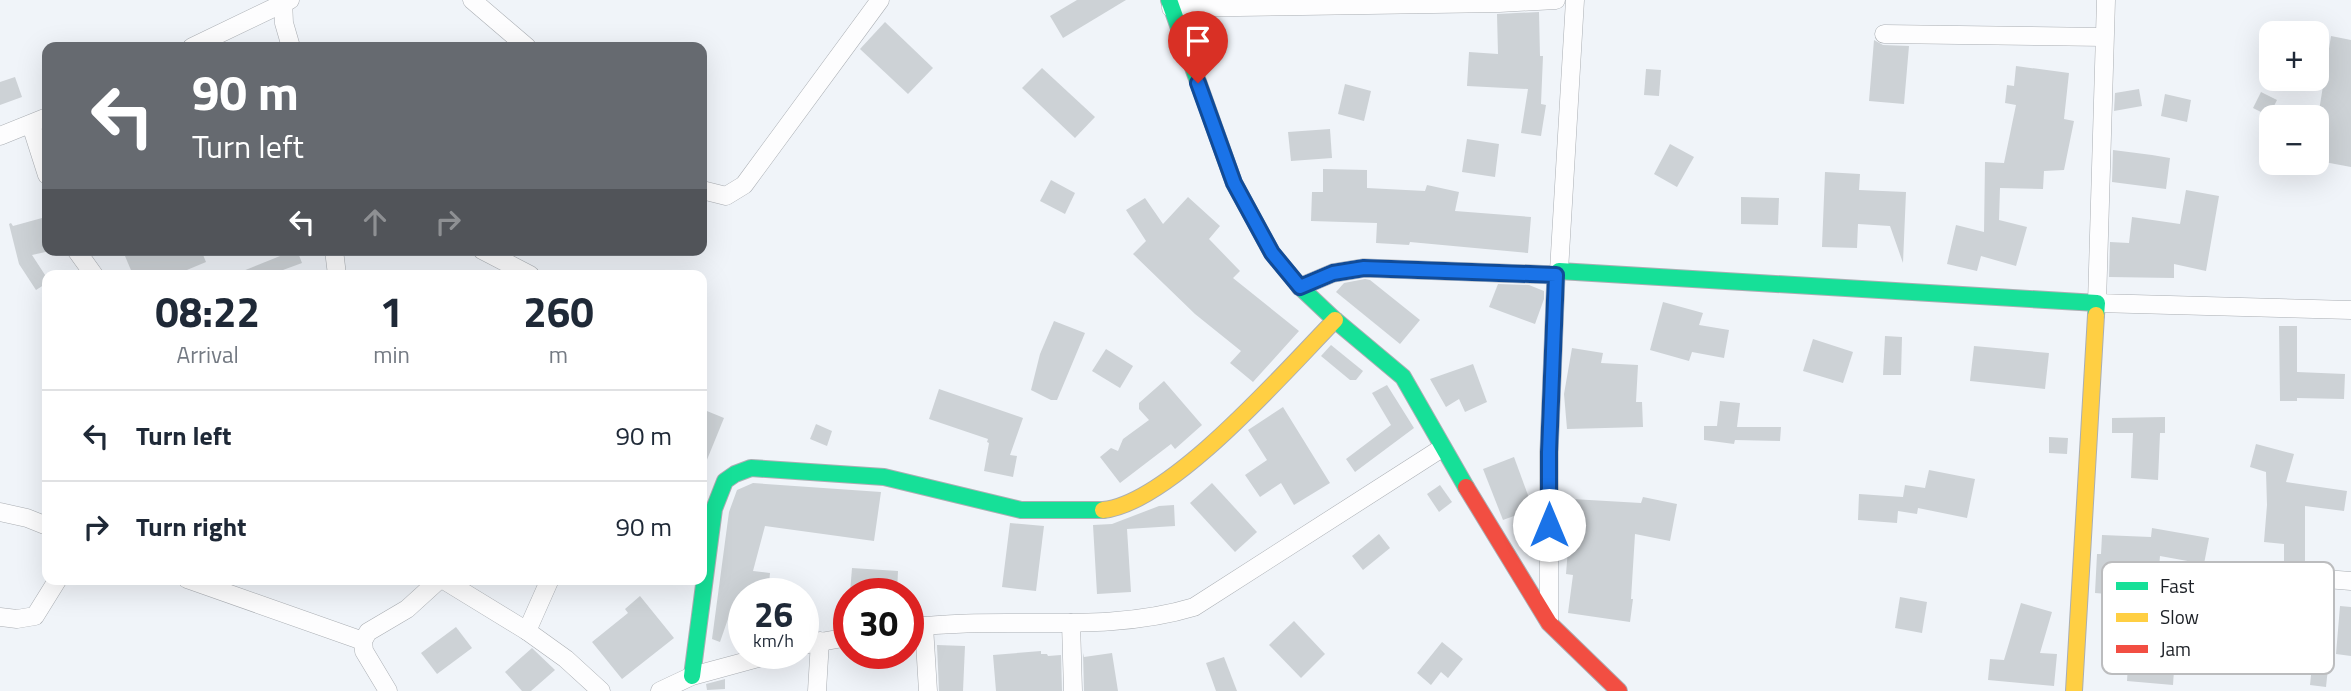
<!DOCTYPE html>
<meta charset="utf-8">
<style>
:root{--surface:#fff;--page:#f2f2f3;--text:#1f2937;--muted:#747a83;--line:#e0e1e3}
body{margin:0;font-family:"Titillium Web",sans-serif;background:var(--page);color:var(--text);height:100vh;display:flex;flex-direction:column;font-size:26px;white-space:nowrap}
*{box-sizing:border-box;margin:0}
p{font-size:23px;color:var(--muted)}
.icon{flex:none;width:38px;height:38px;fill:none;stroke:currentColor;stroke-width:2;stroke-linecap:round;stroke-linejoin:round}
.map{position:relative;flex:1;overflow:hidden}
.details{position:absolute;left:42px;top:270px;width:665px;height:315px;display:flex;flex-direction:column;background:var(--surface);border-radius:14px;box-shadow:0 7px 28px #0002}
.details>*{flex:none}
.hud{position:absolute;left:42px;top:42px;width:665px;height:214px;border-radius:14px;box-shadow:0 7px 28px #0002;background:#666a70;color:#fff;overflow:hidden}
.tools{position:absolute;left:2259px;top:21px;display:grid;gap:14px}
.tools a{display:grid;place-items:center;width:70px;height:70px;border-radius:14px;background:var(--surface);box-shadow:0 7px 28px #0002;font-size:35px}
.speed{position:absolute;left:728px;top:578px;display:flex;gap:14px;font-size:35px;font-weight:700;text-align:center}
.speed>*{display:grid;place-content:center;width:91px;height:91px;border-radius:50%;background:var(--surface);box-shadow:0 7px 28px #0002;line-height:1}
.speed small{font-size:18px;font-weight:400}
.speed .limit{border:10px solid #d22;background:#fff;color:#111}
.pin{position:absolute;display:grid;place-items:center;width:60px;height:60px;color:#fff;margin:-72px -30px;border-radius:50% 50% 50% 0;rotate:-45deg;box-shadow:0 0 7px #0007}
.pin .icon{rotate:45deg}
.me{position:absolute;width:77px;margin:-38px;rotate:0deg;stroke-linejoin:round;filter:drop-shadow(0 0 5px #0008)}
.turn{display:flex;align-items:center;gap:24px;height:147px;padding:0 35px;font-size:32px}
.turn .icon{width:91px;height:91px;stroke-width:2.5}
.turn b{display:block;font-size:49px;line-height:60px}
.lanes{display:flex;align-items:center;height:66px;padding:0 35px;background:#0003;justify-content:center;gap:35px;direction:ltr}
.lanes .off{opacity:.35}
.eta{display:flex;justify-content:space-evenly;align-items:center;height:119px;text-align:center}
.eta b{font-size:42px;font-weight:700;line-height:49px}
ul{padding:0;list-style:none}
li{display:flex;align-items:center;gap:21px;height:91px;padding:0 35px;border-top:2px solid var(--line)}
li div{flex:1}
li b{display:block;font-size:26px}
li em{font-style:normal}
.map>svg:first-child{display:block}
.building{fill:#cdd2d6}
.lines{fill:none;stroke-linecap:round;stroke-linejoin:round}
.street-casing{stroke:#aaaeb3;stroke-width:19}
.fast-casing{stroke:#aaaeb3;stroke-width:18}
.slow-casing{stroke:#aaaeb3;stroke-width:18}
.jam-casing{stroke:#aaaeb3;stroke-width:18}
.street{stroke:#fdfdfe;stroke-width:18}
.fast{stroke:#16e098;stroke-width:16}
.slow{stroke:#ffcf43;stroke-width:16}
.jam{stroke:#f24e42;stroke-width:16}
.route-casing{stroke:#114b97;stroke-width:18}
.route{stroke:#1a73e8;stroke-width:12}
.key{fill:#fff;stroke:#bbbcbe;stroke-width:2}
.key-label{font-size:19px;fill:#1c2026}
</style>
<div class="map">
<svg width="2351" height="691" viewBox="0 0 2351 691">
<rect width="100%" height="100%" fill="#f0f4f9"/>
<!-- building -->
<g class="building">
<polygon points="1077,0 1126,0 1063,38 1050,16"/>
<polygon points="1539,12 1540,56 1543,56 1541,104 1546,105 1541,136 1521,133 1528,89 1467,86 1469,52 1498,54 1497,14"/>
<polygon points="885,22 933,68 908,94 860,49"/>
<polygon points="2331,36 2351,40 2351,167 2319,161 2327,113 2319,111"/>
<polygon points="1874,40 1883,45 1909,46 1904,104 1869,101"/>
<polygon points="2016,66 2069,73 2064,119 2074,121 2064,170 2044,171 2043,189 2000,188 1999,220 2027,227 2016,266 1981,256 1977,271 1947,264 1956,225 1984,232 1985,162 2004,163 2016,105 2005,103 2007,85 2014,86"/>
<polygon points="1042,68 1095,117 1075,138 1022,88"/>
<polygon points="1646,69 1661,70 1659,96 1644,95"/>
<polygon points="15,77 22,97 0,105 0,82"/>
<polygon points="1345,84 1371,91 1364,121 1338,114"/>
<polygon points="2139,89 2142,106 2114,111 2115,93"/>
<polygon points="2261,92 2277,100 2269,116 2253,108"/>
<polygon points="2165,94 2191,100 2187,122 2161,116"/>
<polygon points="1330,129 1332,158 1291,161 1288,132"/>
<polygon points="1467,139 1499,144 1495,177 1462,172"/>
<polygon points="1670,144 1694,157 1677,187 1654,174"/>
<polygon points="2113,150 2152,155 2152,157 2152,155 2170,158 2166,189 2112,182"/>
<polygon points="1323,169 1367,170 1367,188 1425,191 1427,185 1459,192 1455,211 1531,217 1528,253 1410,242 1409,245 1376,243 1377,223 1311,221 1312,192 1323,192"/>
<polygon points="1825,172 1860,174 1859,190 1906,192 1903,263 1890,226 1858,224 1857,248 1822,247"/>
<polygon points="1051,180 1075,193 1065,214 1040,201"/>
<polygon points="2186,190 2219,196 2206,271 2174,264 2174,278 2109,277 2110,242 2129,243 2132,217 2180,224"/>
<polygon points="1188,197 1220,226 1209,239 1240,271 1233,278 1299,331 1253,382 1230,363 1241,351 1195,314 1133,254 1146,241 1126,210 1145,198 1163,224"/>
<polygon points="1741,197 1779,198 1778,225 1741,224"/>
<polygon points="42,218 47,238 47,250 50,251 32,255 47,278 47,283 36,290 19,264 9,224 11,223 13,226"/>
<polygon points="140,250 201,250 206,262 175,275 133,275 125,256"/>
<polygon points="295,250 297,250 302,263 283,270 288,275 233,275"/>
<polygon points="1365,279 1370,280 1420,320 1400,344 1336,292 1344,283"/>
<polygon points="1498,284 1529,285 1544,291 1544,299 1535,324 1489,307"/>
<polygon points="1663,302 1703,313 1699,325 1729,330 1724,358 1692,352 1689,361 1650,350"/>
<polygon points="1054,321 1085,333 1057,400 1051,400 1031,390 1040,354"/>
<polygon points="2279,326 2297,326 2297,372 2345,374 2344,399 2297,398 2297,401 2280,401"/>
<polygon points="1885,336 1902,337 1901,375 1883,375"/>
<polygon points="1813,339 1853,352 1843,383 1803,371"/>
<polygon points="1331,345 1363,371 1356,380 1350,380 1321,356"/>
<polygon points="1974,346 2049,353 2045,389 1970,381"/>
<polygon points="1572,348 1603,353 1601,363 1638,365 1636,402 1642,402 1643,427 1567,429 1564,394"/>
<polygon points="1106,349 1133,366 1120,388 1092,371"/>
<polygon points="1473,364 1487,402 1465,412 1459,399 1446,407 1430,379"/>
<polygon points="1164,381 1202,425 1175,449 1171,444 1120,483 1100,457 1111,448 1118,451 1123,439 1149,420 1139,409 1139,403"/>
<polygon points="1387,385 1414,428 1355,472 1346,459 1391,425 1372,393"/>
<polygon points="939,389 1023,418 1010,455 1017,456 1013,477 984,471 989,443 987,442 988,439 929,419"/>
<polygon points="1720,401 1740,403 1737,427 1781,427 1780,441 1735,440 1734,444 1704,440 1704,426 1717,426"/>
<polygon points="1283,407 1330,483 1294,505 1281,483 1260,497 1245,475 1267,460 1248,430"/>
<polygon points="702,409 724,418 702,472"/>
<polygon points="2165,417 2165,433 2160,433 2158,480 2131,478 2133,433 2112,433 2112,418"/>
<polygon points="816,424 832,431 827,446 810,439"/>
<polygon points="2049,437 2068,438 2067,454 2049,453"/>
<polygon points="2256,444 2294,454 2286,482 2347,491 2344,511 2305,506 2305,564 2284,563 2284,544 2264,542 2267,505 2266,472 2250,467"/>
<polygon points="1514,457 1533,509 1503,520 1483,469"/>
<polygon points="1929,470 1975,479 1967,518 1918,508 1917,514 1898,511 1897,523 1858,520 1859,494 1903,497 1905,485 1925,488"/>
<polygon points="753,483 881,492 874,541 765,526 753,571 770,573 768,593 744,593 744,618 729,616 720,642 712,639 729,512 737,490"/>
<polygon points="1212,483 1257,532 1235,552 1190,503"/>
<polygon points="1440,485 1452,502 1439,512 1427,494"/>
<polygon points="1643,497 1677,504 1670,541 1635,534 1631,599 1633,599 1630,622 1568,613 1573,575 1566,574 1572,499 1641,503"/>
<polygon points="1174,505 1175,526 1127,529 1131,592 1097,594 1093,525 1112,524 1159,506"/>
<polygon points="1010,523 1044,526 1036,591 1002,587"/>
<polygon points="2152,528 2209,538 2204,564 2160,556 2156,598 2095,593 2097,554 2101,554 2102,535 2151,537"/>
<polygon points="1379,534 1390,548 1363,570 1352,556"/>
<polygon points="852,568 898,571 897,593 850,593"/>
<polygon points="640,596 674,638 622,679 592,642 628,613 625,609"/>
<polygon points="1900,597 1927,602 1922,633 1895,628"/>
<polygon points="2021,603 2052,612 2040,653 2057,654 2054,686 1988,680 1990,659 2004,660"/>
<polygon points="2340,606 2351,607 2351,656 2336,654"/>
<polygon points="1294,621 1325,654 1301,678 1269,645"/>
<polygon points="456,627 472,648 437,674 421,653"/>
<polygon points="1442,642 1463,659 1448,678 1441,672 1431,685 1417,673"/>
<polygon points="937,645 965,646 963,691 939,691"/>
<polygon points="532,648 555,670 531,691 522,691 505,672"/>
<polygon points="1041,651 1041,654 1047,654 1048,656 1061,655 1062,691 996,691 993,655"/>
<polygon points="2129,651 2175,655 2173,685 2127,681"/>
<polygon points="1083,653 1084,657 1112,653 1118,691 1084,691"/>
<polygon points="1224,657 1237,691 1216,691 1206,663"/>
<polygon points="2312,666 2328,668 2326,687 2310,685"/>
<polygon points="725,679 725,689 707,690 706,684"/>
</g>
<g class="lines">
<defs>
<g id="street">
<polyline points="283,0 284,23 291,47"/>
<polyline points="472,0 527,47"/>
<polyline points="2106,0 2097,303 2351,310"/>
<polyline points="1171,8 1499,3 1556,0"/>
<polyline points="1884,34 2104,37"/>
<polyline points="192,47 290,0"/>
<polyline points="31,125 47,175"/>
<polyline points="0,136 47,117"/>
<polyline points="702,190 726,196 744,185 880,0"/>
<polyline points="76,250 94,275"/>
<polyline points="334,250 337,275"/>
<polyline points="482,250 530,275"/>
<polyline points="1300,287 1333,273 1364,268 1556,275"/>
<polyline points="0,512 27,518 47,526"/>
<polyline points="2226,571 2351,581"/>
<polyline points="187,579 363,641"/>
<polyline points="442,579 527,631 566,659 601,691"/>
<polyline points="0,617 17,619 35,616 58,579"/>
<polyline points="1549,621 1549,452 1556,275 1559,271 1575,0"/>
<polyline points="1071,623 1073,691"/>
<polyline points="924,626 928,691"/>
<path d="M908 628C1002 615 1102 635 1194 607L1442 448"/>
<polyline points="527,631 550,579"/>
<polyline points="803,645 849,637"/>
<polyline points="388,691 364,651 363,641 368,632 407,609 440,579"/>
<polyline points="660,691 692,676 777,653"/>
<polyline points="817,691 820,641"/>
</g>
<g id="fast">
<polyline points="1169,0 1234,183 1272,253 1300,287 1335,320 1403,377 1466,487"/>
<polyline points="1559,271 2097,303 2096,315"/>
<polyline points="692,676 714,509 725,481 735,474 751,468 884,477 1021,510 1103,510"/>
</g>
<g id="slow">
<path d="M1103 510C1171 503 1286 370 1335 320"/>
<polyline points="2074,691 2096,315"/>
</g>
<polyline id="jam" points="1466,487 1549,623 1619,691"/>
</defs>
<!-- street casing -->
<use href="#street" class="street-casing"/>
<!-- fast casing -->
<use href="#fast" class="fast-casing"/>
<!-- slow casing -->
<use href="#slow" class="slow-casing"/>
<!-- jam casing -->
<use href="#jam" class="jam-casing"/>
<!-- street -->
<use href="#street" class="street"/>
<!-- fast -->
<use href="#fast" class="fast"/>
<!-- slow -->
<use href="#slow" class="slow"/>
<!-- jam -->
<use href="#jam" class="jam"/>
</g>
<g class="lines">
<defs>
<polyline id="route" points="1198,83 1234,183 1272,253 1300,287 1333,273 1364,268 1556,275 1549,452 1549,525"/>
</defs>
<!-- route casing -->
<use href="#route" class="route-casing"/>
<!-- route -->
<use href="#route" class="route"/>
</g>
<!-- legend -->
<rect x="2102" y="562" width="232" height="112" rx="10" class="key"/>
<rect x="2116" y="582" width="32" height="8" fill="#16e098"/>
<rect x="2116" y="613" width="32" height="9" fill="#ffcf43"/>
<rect x="2116" y="645" width="32" height="8" fill="#f24e42"/>
<g class="key-label">
<text x="2160" y="593">Fast</text>
<text x="2160" y="624">Slow</text>
<text x="2160" y="656">Jam</text>
</g>
</svg>
<div class="tools">
<a>+</a>
<a>−</a>
</div>
<div class="speed"><div>26<small>km/h</small></div><div class="limit">30</div></div>
<div class="pin" style="left:1198px;top:83px;background:#d93025"><svg class="icon" aria-label="arrive" viewBox="0 0 24 24"><path d="M6 21V4h12l-3 4 3 4H6"/></svg></div>
<svg class="me" style="left:1549px;top:525px" viewBox="-20 -20 40 40"><circle r="19" fill="#fff"/><path d="M0-13L10 11 0 6-10 11z" fill="#1a73e8"/></svg>
<div class="hud">
<div class="turn"><svg class="icon" aria-label="left" viewBox="0 0 24 24"><path d="M17 20v-9H6M10 6l-5 5 5 5"/></svg><div><b>90 m</b>Turn left</div></div>
<div class="lanes"><svg class="icon" aria-label="left" viewBox="0 0 24 24"><path d="M17 20v-9H6M10 6l-5 5 5 5"/></svg><svg class="icon off" aria-label="ahead" viewBox="0 0 24 24"><path d="M12 20V5M6 11l6-6 6 6"/></svg><svg class="icon off" aria-label="right" viewBox="0 0 24 24"><path d="M7 20v-9h11M14 6l5 5-5 5"/></svg></div>
</div>
<section class="details">
<div class="eta">
<div><b>08:22</b><p>Arrival</p></div>
<div><b>1</b><p>min</p></div>
<div><b>260</b><p>m</p></div>
</div>
<ul>
<li><svg class="icon" aria-label="left" viewBox="0 0 24 24"><path d="M17 20v-9H6M10 6l-5 5 5 5"/></svg><div><b>Turn left</b></div><em>90 m</em></li>
<li><svg class="icon" aria-label="right" viewBox="0 0 24 24"><path d="M7 20v-9h11M14 6l5 5-5 5"/></svg><div><b>Turn right</b></div><em>90 m</em></li>
</ul>
</section>
</div>
